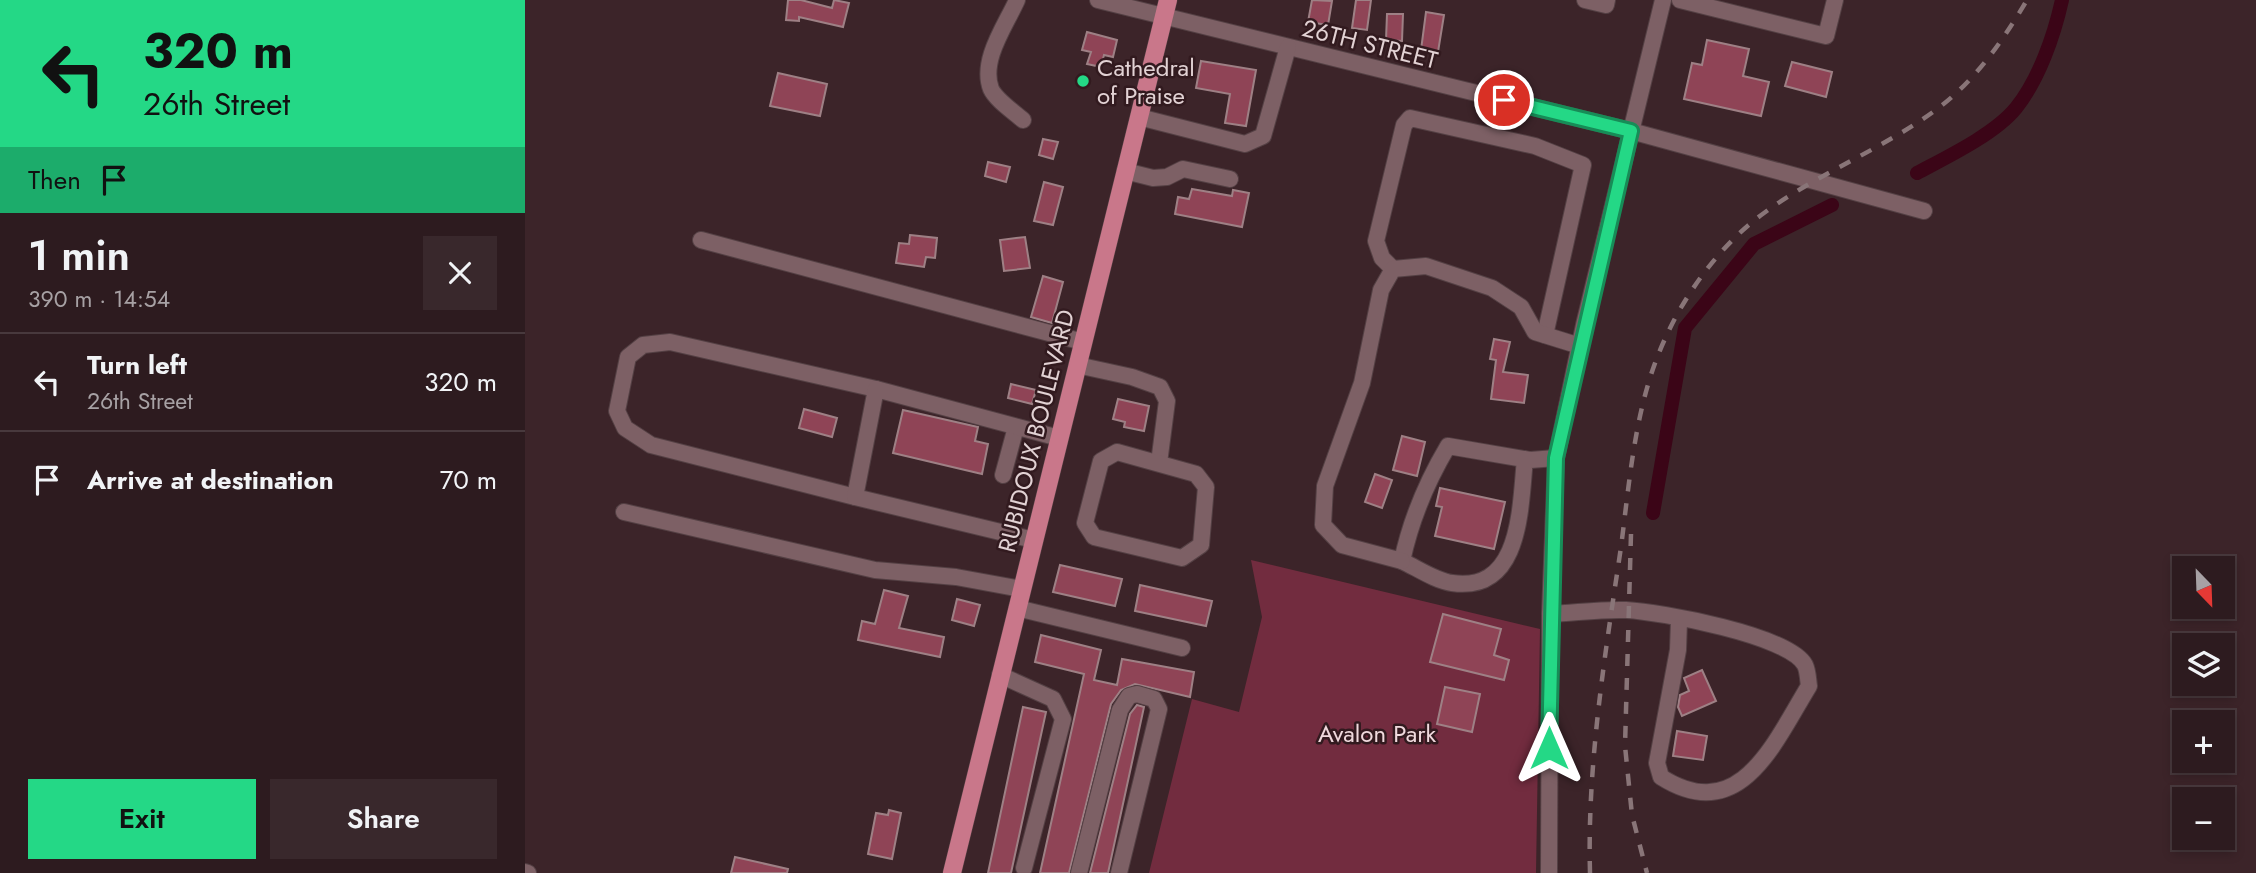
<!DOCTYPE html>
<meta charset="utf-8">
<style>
:root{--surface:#2d1b1f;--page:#39282c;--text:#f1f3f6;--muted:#a7a1a4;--line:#48393d;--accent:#24d886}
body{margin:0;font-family:Jost,sans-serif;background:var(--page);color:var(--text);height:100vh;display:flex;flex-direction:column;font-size:26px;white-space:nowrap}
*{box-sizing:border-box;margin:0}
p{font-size:23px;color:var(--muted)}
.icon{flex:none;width:38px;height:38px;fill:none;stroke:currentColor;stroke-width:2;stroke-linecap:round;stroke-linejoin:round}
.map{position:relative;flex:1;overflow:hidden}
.drawer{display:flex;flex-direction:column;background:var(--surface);width:525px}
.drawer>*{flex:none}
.banner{background:#24d886;color:#111;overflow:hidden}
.needle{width:46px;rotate:157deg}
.fabs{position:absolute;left:1647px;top:556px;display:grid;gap:14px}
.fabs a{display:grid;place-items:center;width:63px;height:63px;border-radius:0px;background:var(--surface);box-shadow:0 4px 10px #0003,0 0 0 2px var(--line);font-size:35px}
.pin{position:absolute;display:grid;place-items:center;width:60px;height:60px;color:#fff;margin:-30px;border:4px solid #fff;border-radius:50%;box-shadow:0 2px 7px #0007}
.me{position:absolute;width:77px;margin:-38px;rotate:0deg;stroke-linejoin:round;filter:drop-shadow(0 0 5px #0008)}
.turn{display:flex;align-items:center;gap:24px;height:147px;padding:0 28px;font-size:32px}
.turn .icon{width:91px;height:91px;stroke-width:2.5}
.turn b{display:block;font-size:49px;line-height:60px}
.then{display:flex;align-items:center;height:66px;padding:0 28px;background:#0003;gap:14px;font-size:26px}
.round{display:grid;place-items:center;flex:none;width:74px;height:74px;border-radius:0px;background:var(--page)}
.headline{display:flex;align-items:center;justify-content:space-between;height:119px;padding:0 28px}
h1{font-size:42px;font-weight:600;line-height:52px}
.action{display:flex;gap:14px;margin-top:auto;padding:14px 28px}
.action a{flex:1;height:80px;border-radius:0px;background:var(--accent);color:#111;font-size:28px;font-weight:600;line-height:80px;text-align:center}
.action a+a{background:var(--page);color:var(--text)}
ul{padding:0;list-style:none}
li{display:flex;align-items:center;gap:21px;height:98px;padding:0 28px;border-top:2px solid var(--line)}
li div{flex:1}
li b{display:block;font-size:26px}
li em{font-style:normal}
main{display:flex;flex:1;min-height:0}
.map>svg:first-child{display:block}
.green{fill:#722c3f}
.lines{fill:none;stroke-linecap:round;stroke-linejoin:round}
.canal{stroke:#3b0517;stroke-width:14}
.building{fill:#8f4456;stroke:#9e8085;stroke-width:2}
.minor-casing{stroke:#544044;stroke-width:18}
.major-casing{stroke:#544044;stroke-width:19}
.minor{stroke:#7d6065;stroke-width:16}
.major{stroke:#c9778a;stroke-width:18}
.rail{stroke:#897578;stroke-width:4.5;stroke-dasharray:12 12;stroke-linecap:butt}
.route-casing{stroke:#178c57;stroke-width:18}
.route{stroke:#24d886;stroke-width:12}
.poi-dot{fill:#24d886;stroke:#321a1f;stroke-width:2.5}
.labels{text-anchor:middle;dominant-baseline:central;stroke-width:5;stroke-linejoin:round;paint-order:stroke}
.street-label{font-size:24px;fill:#e2d2d4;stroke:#321a1f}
.poi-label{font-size:24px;fill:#e2d2d4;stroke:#321a1f;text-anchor:start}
.park-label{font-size:24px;fill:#f0d9dd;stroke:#321a1f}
</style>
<main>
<section class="drawer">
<div class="banner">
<div class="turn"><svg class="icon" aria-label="left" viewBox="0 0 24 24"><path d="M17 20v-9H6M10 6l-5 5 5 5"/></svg><div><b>320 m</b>26th Street</div></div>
<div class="then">Then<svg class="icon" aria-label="arrive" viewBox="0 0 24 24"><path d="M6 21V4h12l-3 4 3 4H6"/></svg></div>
</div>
<div class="headline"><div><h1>1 min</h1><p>390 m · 14:54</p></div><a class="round"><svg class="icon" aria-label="close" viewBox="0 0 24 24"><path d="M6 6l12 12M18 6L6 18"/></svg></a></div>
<ul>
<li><svg class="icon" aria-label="left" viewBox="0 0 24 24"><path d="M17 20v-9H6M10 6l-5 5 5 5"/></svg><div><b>Turn left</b><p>26th Street</p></div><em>320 m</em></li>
<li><svg class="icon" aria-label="arrive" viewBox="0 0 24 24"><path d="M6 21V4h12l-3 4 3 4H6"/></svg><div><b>Arrive at destination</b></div><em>70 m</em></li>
</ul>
<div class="action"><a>Exit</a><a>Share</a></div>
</section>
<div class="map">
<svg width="1731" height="873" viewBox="0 0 1731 873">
<rect width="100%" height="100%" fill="#3c2429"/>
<!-- green -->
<polygon class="green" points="726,560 1015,629 1011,873 624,873 667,699 714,712 737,617"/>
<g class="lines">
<!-- canal -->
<g class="canal">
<path d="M1392 173C1422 157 1470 134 1491 108 1514 79 1529 36 1537 0"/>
<polyline points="1128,513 1160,328 1229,244 1307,205"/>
</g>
</g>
<!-- building -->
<g class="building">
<polygon points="263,0 276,0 307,8 309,0 324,3 318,27 274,17 274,21 261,20"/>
<polygon points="787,0 807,1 803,25 783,22"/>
<polygon points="831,0 846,0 842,30 827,28"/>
<polygon points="901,12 919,15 913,52 896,50"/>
<polygon points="862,14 878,14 877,41 861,40"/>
<polygon points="562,32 592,40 588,57 579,55 576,67 562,64 566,52 557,50"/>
<polygon points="1182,40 1224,49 1218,76 1244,82 1236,116 1159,99 1167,63 1177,65"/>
<polygon points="676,61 731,70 721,126 700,123 705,94 671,88"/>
<polygon points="1267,62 1307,72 1301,97 1260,86"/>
<polygon points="253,73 302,84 295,116 245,106"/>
<polygon points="518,139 533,142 528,159 514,155"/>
<polygon points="463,162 485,167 481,182 460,176"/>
<polygon points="519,182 538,187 528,225 509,221"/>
<polygon points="667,189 707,196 708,190 724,193 717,227 650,214 653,197 664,199"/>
<polygon points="385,235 412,238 410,258 401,257 399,267 371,263 374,243 384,244"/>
<polygon points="500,237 505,268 479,271 475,240"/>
<polygon points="518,276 538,282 527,323 506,317"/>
<polygon points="969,339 985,342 978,372 1003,375 999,403 966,399 971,360 965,359"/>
<polygon points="486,384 511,390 507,404 483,398"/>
<polygon points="593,399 624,406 619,431 599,427 600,422 588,419"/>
<polygon points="279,409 312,418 307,437 274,428"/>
<polygon points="378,410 453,427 450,441 463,444 457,474 368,453"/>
<polygon points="877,436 900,442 892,476 868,470"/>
<polygon points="850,474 867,480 857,508 840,502"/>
<polygon points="915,488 980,502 969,549 910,536 917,507 911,506"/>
<polygon points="535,565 597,579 590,606 528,592"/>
<polygon points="615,585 687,601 681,626 610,611"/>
<polygon points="359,590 383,596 374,628 419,637 415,657 333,640 337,621 350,624"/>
<polygon points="432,599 455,605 449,626 427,620"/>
<polygon points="918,614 976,629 969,655 984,660 979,680 905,662"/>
<polygon points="516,635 576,650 569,680 592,685 597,659 669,672 665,697 610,684 596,690 586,704 544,873 515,873 559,674 510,662"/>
<polygon points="1177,670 1191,701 1157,716 1153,707 1155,695 1164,691 1159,678"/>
<polygon points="920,687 955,694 947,732 912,724"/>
<polygon points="612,705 619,707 583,873 565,873 605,714"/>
<polygon points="498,707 521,712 486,873 463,873"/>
<polygon points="1152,731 1182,736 1178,760 1148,756"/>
<polygon points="364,810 376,813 367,859 343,854 351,813 363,815"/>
<polygon points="210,857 263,869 262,873 206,873"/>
</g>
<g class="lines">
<defs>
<g id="minor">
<path d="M492 0C481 25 455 60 466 89 471 100 489 112 498 120"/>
<polyline points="573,0 1106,131 1399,211"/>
<polyline points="1060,0 1081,5 1082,0"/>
<polyline points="1155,0 1301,36 1310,0"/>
<polyline points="614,117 720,144 738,136 763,47"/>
<polyline points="600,171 628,178 642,177 658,169 705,179"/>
<polyline points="176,240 558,342"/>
<polyline points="868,269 857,258 851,241 879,125 885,118 1010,146 1058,165 1020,335"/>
<polyline points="552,365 607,377 635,387 642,401 634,463"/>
<polygon points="592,452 671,474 681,487 676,545 657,558 569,537 560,523 576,461"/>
<path d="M1000 459C995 507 997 593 927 583 911 581 892 568 877 561 886 519 901 483 923 446L1005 460 1031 458"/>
<polyline points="478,475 491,427"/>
<polyline points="330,497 126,445 100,428 92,411 103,357 118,345 145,342 351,389"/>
<polyline points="99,512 350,570 431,577 496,589"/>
<polyline points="509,540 330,497 351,389 534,438"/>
<polyline points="877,561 817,545 798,525 800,486 837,383 856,290 868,269 901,266 967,288 996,307 1010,332 1055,346"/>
<polyline points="492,608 657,648"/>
<path d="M1025 614C1050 613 1076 609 1101 610 1135 612 1264 635 1280 665 1283 671 1283 680 1284 686 1249 743 1215 827 1136 777L1132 763 1153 650 1154 620"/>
<polyline points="475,675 528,699 538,719 499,868"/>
<polyline points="0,872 3,873"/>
<polyline points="554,873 595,710 604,696 612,694 629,699 634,709 594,873"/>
<polyline points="1024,873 1025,614 1031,458 1059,325 1138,0"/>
</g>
<polyline id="major" points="427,873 643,0"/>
</defs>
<!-- minor casing -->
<use href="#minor" class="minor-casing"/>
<!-- major casing -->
<use href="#major" class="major-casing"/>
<!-- minor -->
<use href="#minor" class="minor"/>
<!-- major -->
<use href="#major" class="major"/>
<!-- rail -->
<g class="rail">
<polyline points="1106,534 1100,746 1107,815 1122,873"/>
<path d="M1065 873C1062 764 1080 655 1096 547 1105 478 1110 405 1139 341 1160 293 1197 243 1239 213 1295 172 1361 148 1416 106 1452 78 1479 39 1502 0"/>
</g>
</g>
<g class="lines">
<defs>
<polyline id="route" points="979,100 1106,131 1031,458 1024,748"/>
</defs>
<!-- route casing -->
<use href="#route" class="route-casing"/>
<!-- route -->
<use href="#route" class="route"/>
</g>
<!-- markers -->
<circle class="poi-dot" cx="558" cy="81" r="7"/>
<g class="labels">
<!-- street labels -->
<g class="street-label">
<text transform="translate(845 44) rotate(14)">26TH STREET</text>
<text transform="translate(511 431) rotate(-76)">RUBIDOUX BOULEVARD</text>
</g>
<!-- poi labels -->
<g class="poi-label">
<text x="572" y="67">Cathedral<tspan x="572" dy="28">of Praise</tspan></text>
</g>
<!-- park labels -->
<g class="park-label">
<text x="852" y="733">Avalon Park</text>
</g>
</g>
</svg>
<div class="fabs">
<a><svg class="needle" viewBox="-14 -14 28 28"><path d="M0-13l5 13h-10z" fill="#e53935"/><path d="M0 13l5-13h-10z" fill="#a7a1a4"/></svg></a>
<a><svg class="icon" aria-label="layers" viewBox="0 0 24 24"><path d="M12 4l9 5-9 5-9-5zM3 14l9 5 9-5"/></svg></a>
<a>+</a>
<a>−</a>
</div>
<div class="pin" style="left:979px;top:100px;background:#d93025"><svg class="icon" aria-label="arrive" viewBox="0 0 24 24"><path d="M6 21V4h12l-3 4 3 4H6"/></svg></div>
<svg class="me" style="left:1024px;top:748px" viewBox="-20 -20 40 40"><path d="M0-17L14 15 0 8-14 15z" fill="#24d886" stroke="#fff" stroke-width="4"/></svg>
</div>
</main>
